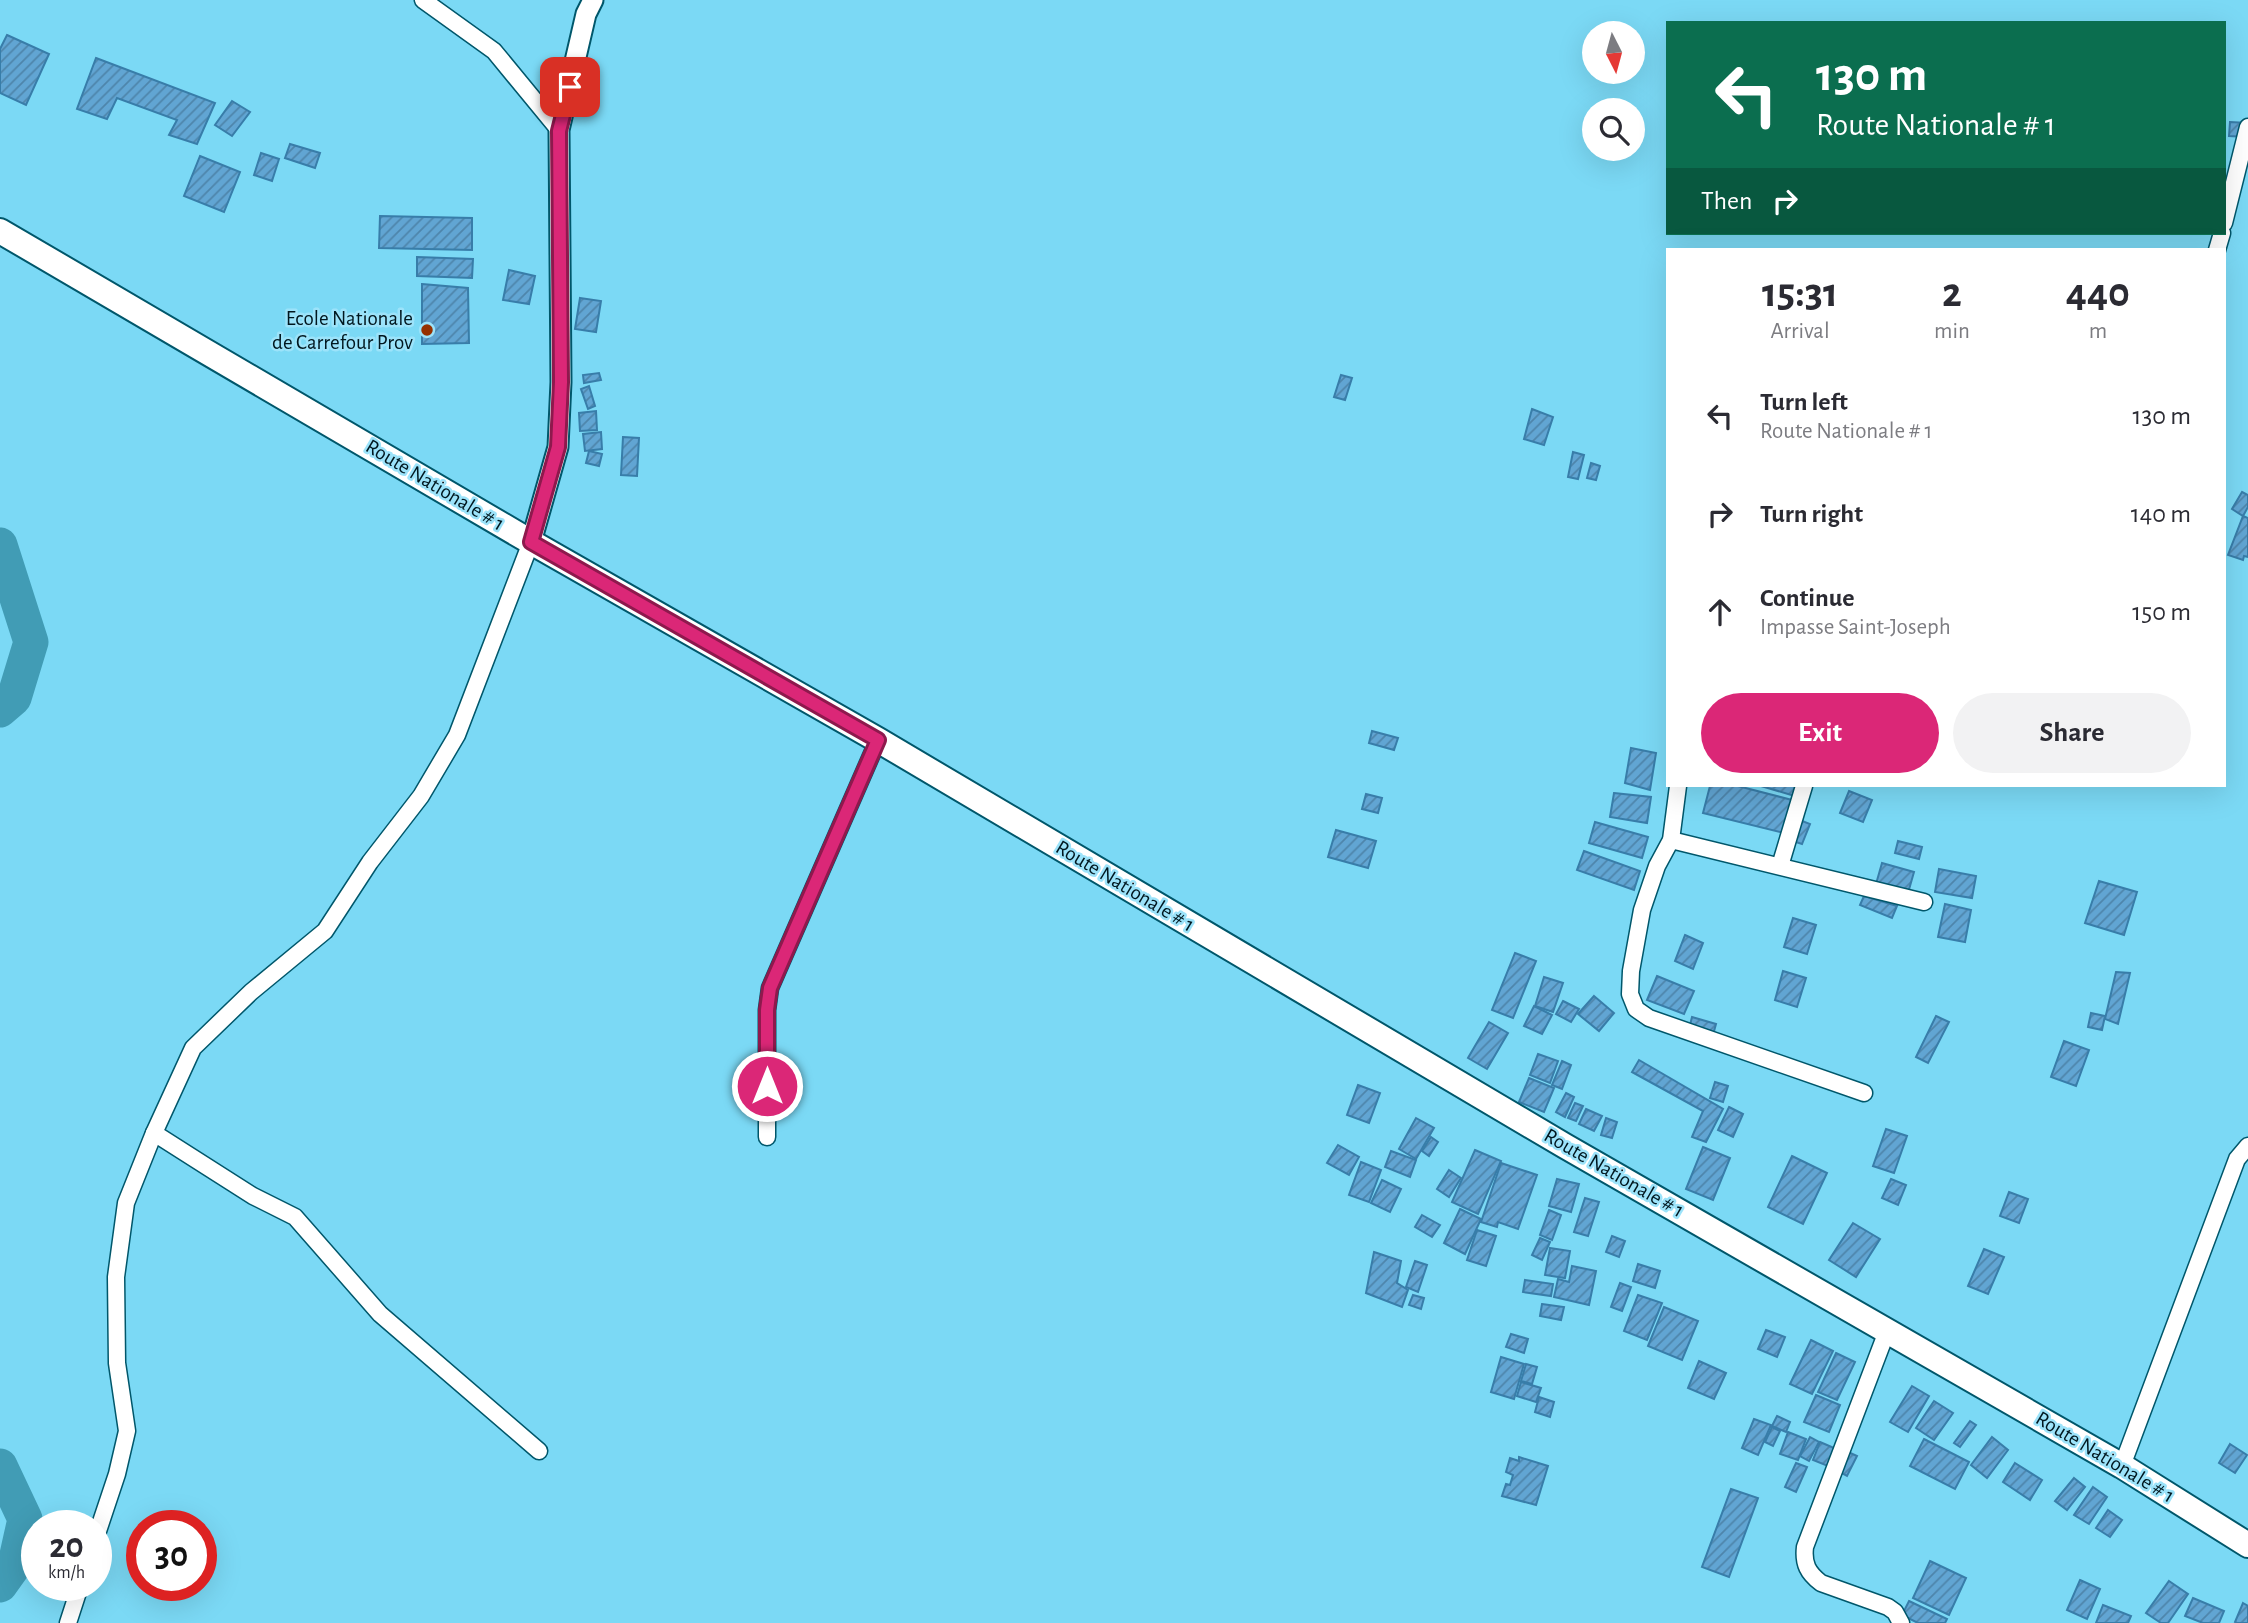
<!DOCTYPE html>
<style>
:root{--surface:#fff;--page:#f2f2f3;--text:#2b2b33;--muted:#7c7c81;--accent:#db2777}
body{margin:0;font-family:"Alegreya Sans",sans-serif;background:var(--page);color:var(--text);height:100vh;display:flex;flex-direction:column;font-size:26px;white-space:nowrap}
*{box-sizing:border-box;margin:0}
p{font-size:23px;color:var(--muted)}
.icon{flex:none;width:38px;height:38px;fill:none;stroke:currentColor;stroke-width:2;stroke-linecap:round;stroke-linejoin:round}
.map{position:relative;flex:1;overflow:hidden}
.drawer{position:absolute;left:1666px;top:248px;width:560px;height:539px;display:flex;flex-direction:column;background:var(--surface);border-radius:0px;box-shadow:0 7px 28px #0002}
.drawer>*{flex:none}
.top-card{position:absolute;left:1666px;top:21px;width:560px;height:214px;border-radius:0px;box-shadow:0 7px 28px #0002;background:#0b6e4f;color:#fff;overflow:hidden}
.needle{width:46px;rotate:174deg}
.tools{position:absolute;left:1582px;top:21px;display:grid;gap:14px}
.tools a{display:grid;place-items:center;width:63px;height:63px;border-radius:50%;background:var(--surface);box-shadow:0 7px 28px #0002;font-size:35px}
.speed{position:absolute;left:21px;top:1510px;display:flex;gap:14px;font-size:35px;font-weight:700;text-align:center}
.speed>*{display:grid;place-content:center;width:91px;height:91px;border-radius:50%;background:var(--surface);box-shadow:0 7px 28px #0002;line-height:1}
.speed small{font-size:18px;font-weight:400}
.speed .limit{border:10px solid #d22;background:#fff;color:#111}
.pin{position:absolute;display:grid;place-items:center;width:60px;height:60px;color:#fff;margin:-30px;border-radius:14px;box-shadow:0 4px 10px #0006}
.me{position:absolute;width:77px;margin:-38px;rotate:0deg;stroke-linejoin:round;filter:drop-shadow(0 0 5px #0008)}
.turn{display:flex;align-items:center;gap:24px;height:147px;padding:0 35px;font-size:32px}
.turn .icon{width:91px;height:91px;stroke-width:2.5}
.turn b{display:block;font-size:49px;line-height:60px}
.then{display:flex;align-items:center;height:66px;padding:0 35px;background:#0003;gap:14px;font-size:26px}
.eta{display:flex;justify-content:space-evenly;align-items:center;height:119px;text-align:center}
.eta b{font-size:42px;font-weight:700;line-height:49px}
.primary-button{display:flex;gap:14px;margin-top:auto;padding:14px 35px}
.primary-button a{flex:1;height:80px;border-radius:42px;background:var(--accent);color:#fff;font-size:28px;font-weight:700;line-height:80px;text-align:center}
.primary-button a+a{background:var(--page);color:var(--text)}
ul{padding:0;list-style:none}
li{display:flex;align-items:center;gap:21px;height:98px;padding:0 35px}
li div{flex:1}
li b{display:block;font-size:26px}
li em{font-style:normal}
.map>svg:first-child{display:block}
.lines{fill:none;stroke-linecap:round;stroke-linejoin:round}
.river{stroke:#419cb5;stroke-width:35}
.building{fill:url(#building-hatch);stroke:#387da9;stroke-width:2}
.minor-casing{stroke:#00576b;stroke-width:19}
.tertiary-casing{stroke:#00576b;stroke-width:23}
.primary-casing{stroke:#00576b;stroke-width:28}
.minor{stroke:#fff;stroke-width:16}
.tertiary{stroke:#fff;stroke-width:19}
.primary{stroke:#fff;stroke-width:24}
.route-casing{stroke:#8e194d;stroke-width:18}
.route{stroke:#db2777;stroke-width:12}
.poi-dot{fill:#963100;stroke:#9ce3fa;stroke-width:2.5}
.labels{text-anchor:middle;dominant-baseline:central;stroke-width:5;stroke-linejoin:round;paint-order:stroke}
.poi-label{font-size:21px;fill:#00171f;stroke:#9ce3fa;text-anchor:end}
.street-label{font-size:21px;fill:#00171f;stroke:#9ce3fa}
</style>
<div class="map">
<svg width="2248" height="1623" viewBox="0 0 2248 1623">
<defs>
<pattern id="building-hatch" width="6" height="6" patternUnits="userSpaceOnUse" patternTransform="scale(1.75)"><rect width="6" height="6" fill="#61a5d3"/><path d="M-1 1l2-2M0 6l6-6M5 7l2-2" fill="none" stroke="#4e85ab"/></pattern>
</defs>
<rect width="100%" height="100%" fill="#7bd9f5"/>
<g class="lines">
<!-- river -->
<g class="river">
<polyline points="0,545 31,642 14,698 0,710"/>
<polyline points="0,1466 25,1519 15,1564 0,1585"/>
</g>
</g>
<!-- building -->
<g class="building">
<polygon points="7,35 49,54 26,105 0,93 0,49"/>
<polygon points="96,58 215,103 197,144 169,135 177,120 117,98 107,119 77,109"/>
<polygon points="232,101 250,112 232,136 215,125"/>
<polygon points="2230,122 2248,123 2248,137 2229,136"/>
<polygon points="290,144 320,153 315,168 285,158"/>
<polygon points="261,153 279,159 272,181 254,175"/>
<polygon points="200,156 240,172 224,212 184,196"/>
<polygon points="380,216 472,218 472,250 379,248"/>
<polygon points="417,257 473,259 472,278 417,276"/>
<polygon points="509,270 535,276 529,304 503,300"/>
<polygon points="422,284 468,288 469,343 422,344"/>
<polygon points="580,298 601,301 596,332 575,329"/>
<polygon points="599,373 601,380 584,383 583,375"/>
<polygon points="1341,375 1352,378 1345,400 1334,397"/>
<polygon points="589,386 595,406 588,409 581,389"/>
<polygon points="1532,409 1553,417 1544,445 1524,439"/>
<polygon points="596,411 597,430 580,431 579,413"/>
<polygon points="601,432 602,449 585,451 583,434"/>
<polygon points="623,437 639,438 637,476 621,475"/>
<polygon points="589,451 602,454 599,466 586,463"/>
<polygon points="1573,452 1584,455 1578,479 1568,477"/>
<polygon points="1591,463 1600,466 1596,480 1587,478"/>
<polygon points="2242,492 2248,495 2248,507 2243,516 2232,509"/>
<polygon points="2243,516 2248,518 2248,557 2244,556 2243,560 2228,555"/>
<polygon points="1372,731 1398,738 1394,750 1369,743"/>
<polygon points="1631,748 1656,753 1650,790 1625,783"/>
<polygon points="1710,786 1738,786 1796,801 1788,834 1703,813"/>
<polygon points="1761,786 1801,786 1798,797"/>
<polygon points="1849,791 1872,800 1863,822 1840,813"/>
<polygon points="1614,793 1651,797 1647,823 1610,817"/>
<polygon points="1366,794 1382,798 1378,813 1362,809"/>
<polygon points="1797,819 1810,824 1802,844 1790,840"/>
<polygon points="1595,822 1648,837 1642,858 1589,843"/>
<polygon points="1336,830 1376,841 1368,868 1328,857"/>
<polygon points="1898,841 1922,847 1919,859 1895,853"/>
<polygon points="1584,851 1640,871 1634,890 1577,870"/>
<polygon points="1882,863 1914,872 1908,893 1876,884"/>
<polygon points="1939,869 1976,876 1972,898 1935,892"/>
<polygon points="2099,881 2137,892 2124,935 2085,923"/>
<polygon points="1864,896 1897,906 1892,918 1860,905"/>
<polygon points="1945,904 1971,910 1965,942 1938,937"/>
<polygon points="1793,918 1816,925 1807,954 1784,947"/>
<polygon points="1685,935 1703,943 1693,969 1675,961"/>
<polygon points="1515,953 1536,961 1513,1018 1492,1010"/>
<polygon points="1783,971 1806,978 1797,1007 1775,1000"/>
<polygon points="2116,972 2130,973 2118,1024 2105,1019"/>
<polygon points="1657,976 1694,991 1684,1014 1647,1000"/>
<polygon points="1544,977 1563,983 1553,1012 1535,1006"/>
<polygon points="1594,996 1614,1013 1599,1031 1578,1014"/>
<polygon points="1563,1001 1579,1009 1571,1022 1556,1014"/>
<polygon points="1534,1006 1552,1015 1542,1034 1524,1026"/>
<polygon points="2091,1013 2105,1016 2102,1030 2088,1027"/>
<polygon points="1936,1016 1949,1022 1928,1063 1916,1057"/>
<polygon points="1692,1017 1716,1024 1713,1035 1689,1029"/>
<polygon points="1489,1022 1508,1033 1487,1069 1468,1058"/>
<polygon points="2064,1041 2089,1050 2076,1086 2051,1077"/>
<polygon points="1538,1054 1558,1061 1550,1083 1530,1075"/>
<polygon points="1639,1060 1723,1109 1706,1142 1692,1137 1703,1111 1632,1072"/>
<polygon points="1562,1061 1571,1065 1562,1089 1552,1085"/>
<polygon points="1529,1078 1554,1088 1544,1112 1519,1102"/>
<polygon points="1715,1082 1728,1086 1723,1102 1710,1098"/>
<polygon points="1358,1085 1380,1093 1369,1123 1347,1115"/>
<polygon points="1566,1093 1574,1097 1565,1117 1556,1112"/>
<polygon points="1575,1103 1583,1106 1576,1121 1568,1118"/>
<polygon points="1729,1107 1743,1114 1733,1137 1718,1130"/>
<polygon points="1586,1109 1602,1116 1594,1131 1579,1124"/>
<polygon points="1416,1118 1434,1128 1416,1159 1399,1149"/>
<polygon points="1606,1118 1617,1122 1612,1138 1601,1135"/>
<polygon points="1886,1129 1907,1136 1894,1173 1873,1166"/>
<polygon points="1431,1137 1438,1142 1429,1156 1422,1151"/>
<polygon points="1338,1145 1359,1157 1349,1175 1327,1163"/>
<polygon points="1703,1147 1730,1158 1713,1200 1686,1189"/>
<polygon points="1475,1150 1501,1161 1478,1214 1452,1202"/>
<polygon points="1391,1151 1416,1160 1410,1177 1385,1167"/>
<polygon points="1792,1156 1827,1173 1803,1224 1768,1207"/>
<polygon points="1361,1162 1381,1170 1369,1202 1349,1195"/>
<polygon points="1501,1163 1537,1175 1518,1229 1498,1222 1497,1227 1481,1222"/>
<polygon points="1449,1170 1461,1178 1449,1197 1437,1189"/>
<polygon points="1557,1179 1579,1184 1571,1212 1549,1206"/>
<polygon points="1891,1179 1906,1185 1898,1205 1882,1198"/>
<polygon points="1382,1180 1401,1189 1390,1212 1371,1203"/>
<polygon points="2009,1192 2028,1199 2019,1223 2000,1216"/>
<polygon points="1585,1198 1599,1202 1588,1236 1574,1232"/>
<polygon points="1460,1209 1481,1219 1465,1254 1444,1243"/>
<polygon points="1549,1210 1561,1215 1552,1240 1540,1235"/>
<polygon points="1422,1215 1440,1225 1432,1237 1415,1227"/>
<polygon points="1853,1223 1880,1239 1856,1277 1829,1260"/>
<polygon points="1477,1230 1496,1236 1486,1266 1467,1260"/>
<polygon points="1612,1236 1625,1241 1619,1257 1606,1252"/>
<polygon points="1540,1238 1550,1242 1542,1260 1532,1255"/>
<polygon points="1550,1248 1570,1251 1565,1278 1545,1275"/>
<polygon points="1984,1249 2004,1257 1988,1294 1968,1286"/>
<polygon points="1374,1252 1401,1261 1397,1283 1408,1290 1402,1307 1366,1293"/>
<polygon points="1415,1261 1427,1265 1418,1292 1406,1287"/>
<polygon points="1638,1264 1660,1271 1655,1288 1633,1281"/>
<polygon points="1572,1266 1596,1271 1589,1305 1554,1297 1558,1279 1569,1282"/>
<polygon points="1525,1280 1553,1284 1551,1296 1523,1292"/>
<polygon points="1620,1283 1631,1287 1622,1311 1611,1307"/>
<polygon points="1413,1295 1424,1298 1421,1309 1409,1305"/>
<polygon points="1638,1295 1662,1303 1647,1340 1624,1331"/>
<polygon points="1542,1304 1564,1307 1561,1320 1540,1316"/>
<polygon points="1664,1307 1698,1321 1682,1360 1648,1346"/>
<polygon points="1766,1330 1785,1337 1777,1357 1758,1349"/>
<polygon points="1511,1334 1528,1339 1524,1353 1506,1347"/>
<polygon points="1811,1340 1833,1351 1812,1394 1790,1384"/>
<polygon points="1836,1353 1855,1362 1837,1400 1818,1392"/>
<polygon points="1501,1357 1524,1364 1514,1399 1491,1392"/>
<polygon points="1699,1361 1726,1373 1714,1399 1688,1388"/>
<polygon points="1526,1364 1537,1367 1532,1384 1521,1381"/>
<polygon points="1521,1382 1541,1388 1536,1402 1517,1396"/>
<polygon points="1912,1386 1929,1396 1908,1432 1890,1422"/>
<polygon points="1816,1395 1840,1405 1829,1432 1804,1422"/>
<polygon points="1539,1397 1554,1402 1550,1417 1535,1412"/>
<polygon points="1934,1401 1953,1413 1934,1440 1916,1428"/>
<polygon points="1777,1416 1790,1422 1786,1432 1772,1426"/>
<polygon points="1754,1419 1771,1425 1758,1455 1742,1448"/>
<polygon points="1970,1421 1976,1425 1960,1447 1954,1443"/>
<polygon points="1772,1427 1780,1431 1773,1446 1765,1442"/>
<polygon points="1788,1432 1806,1439 1798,1460 1780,1454"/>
<polygon points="1810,1437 1819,1442 1809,1461 1800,1456"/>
<polygon points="1992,1437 2008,1450 1987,1478 1971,1465"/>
<polygon points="1924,1439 1969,1462 1955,1489 1910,1466"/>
<polygon points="1820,1442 1841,1451 1833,1468 1813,1460"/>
<polygon points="2230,1444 2247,1455 2235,1473 2219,1463"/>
<polygon points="1846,1451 1857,1456 1847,1476 1836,1470"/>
<polygon points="1519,1457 1548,1466 1536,1505 1502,1496 1506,1484 1510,1485 1513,1475 1506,1472 1510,1458 1519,1461"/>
<polygon points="1796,1463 1807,1467 1796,1492 1785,1487"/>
<polygon points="2015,1463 2042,1480 2030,1500 2003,1482"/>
<polygon points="2074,1478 2085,1487 2067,1510 2055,1501"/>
<polygon points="2093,1487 2107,1497 2089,1524 2074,1515"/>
<polygon points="1731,1489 1758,1498 1729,1577 1702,1567"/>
<polygon points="2108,1510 2122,1520 2110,1537 2096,1528"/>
<polygon points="1930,1561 1966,1578 1949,1615 1913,1598"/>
<polygon points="2080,1580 2100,1589 2087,1619 2067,1610"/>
<polygon points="2169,1581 2188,1594 2168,1623 2161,1623 2146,1613"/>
<polygon points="2193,1598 2224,1611 2219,1623 2203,1623 2185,1616"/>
<polygon points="1909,1601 1947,1619 1945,1623 1918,1623 1902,1615"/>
<polygon points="2243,1603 2248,1606 2248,1623 2237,1623 2235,1622"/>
<polygon points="2103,1605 2131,1616 2128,1623 2096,1623"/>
</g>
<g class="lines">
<defs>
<g id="minor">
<polyline points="423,0 494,51 559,130"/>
<polyline points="2224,223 2248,127"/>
<polyline points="2217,250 2222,233"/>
<polyline points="1678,786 1671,840 1657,866 1642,910 1631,971 1630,994 1636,1009 1649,1018 1864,1093"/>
<polyline points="1671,840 1924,902"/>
<polyline points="1780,866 1804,786"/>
<polyline points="154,1133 253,1196 295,1217 380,1314 539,1451"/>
<polyline points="767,1137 767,1010 770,988 878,740"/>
<path d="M1887 1331 1805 1547C1803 1564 1808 1573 1821 1583L1888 1607 1895 1612 1901 1623"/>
<polyline points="2122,1466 2237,1159 2248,1146"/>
<polyline points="96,1537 117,1474 127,1431 117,1363 116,1277 126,1203 154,1133 193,1048 251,992 325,931 370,862 421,796 457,735 531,542"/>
<polyline points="68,1623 80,1586"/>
</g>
<polyline id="tertiary" points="531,542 558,447 561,382 559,130 586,14 593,0"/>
<polyline id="primary" points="0,231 531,542 878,740 1565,1146 2122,1466 2248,1545"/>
</defs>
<!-- minor casing -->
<use href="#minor" class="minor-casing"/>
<!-- tertiary casing -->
<use href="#tertiary" class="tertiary-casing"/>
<!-- primary casing -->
<use href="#primary" class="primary-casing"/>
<!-- minor -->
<use href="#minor" class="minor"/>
<!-- tertiary -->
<use href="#tertiary" class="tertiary"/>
<!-- primary -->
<use href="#primary" class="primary"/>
</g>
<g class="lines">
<defs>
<polyline id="route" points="570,87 559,131 561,382 558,447 531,542 878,740 770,988 767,1010 767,1086"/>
</defs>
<!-- route casing -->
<use href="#route" class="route-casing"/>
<!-- route -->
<use href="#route" class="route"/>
</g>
<!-- markers -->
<circle class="poi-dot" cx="427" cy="330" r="7"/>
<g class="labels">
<!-- poi labels -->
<g class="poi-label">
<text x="413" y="318">Ecole Nationale<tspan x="413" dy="24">de Carrefour Prov</tspan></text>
</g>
<!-- street labels -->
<g class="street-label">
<text transform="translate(435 485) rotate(31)">Route Nationale # 1</text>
<text transform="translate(1125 886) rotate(31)">Route Nationale # 1</text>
<text transform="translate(1614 1173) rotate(30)">Route Nationale # 1</text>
<text transform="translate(2105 1457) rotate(31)">Route Nationale # 1</text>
</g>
</g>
</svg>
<div class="tools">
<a><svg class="needle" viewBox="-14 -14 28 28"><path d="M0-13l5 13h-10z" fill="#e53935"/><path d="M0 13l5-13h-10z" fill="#7c7c81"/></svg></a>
<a><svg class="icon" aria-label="search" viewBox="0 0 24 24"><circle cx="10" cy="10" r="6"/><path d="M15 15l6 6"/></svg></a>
</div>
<div class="speed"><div>20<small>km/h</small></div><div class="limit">30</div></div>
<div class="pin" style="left:570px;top:87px;background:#d93025"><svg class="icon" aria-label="arrive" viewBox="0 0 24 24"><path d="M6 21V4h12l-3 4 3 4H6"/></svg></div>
<svg class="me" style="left:767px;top:1086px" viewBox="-20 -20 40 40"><circle r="17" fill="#db2777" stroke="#fff" stroke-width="3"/><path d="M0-11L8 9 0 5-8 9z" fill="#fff"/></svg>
<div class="top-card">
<div class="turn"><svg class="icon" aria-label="left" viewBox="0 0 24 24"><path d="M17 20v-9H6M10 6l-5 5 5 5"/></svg><div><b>130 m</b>Route Nationale # 1</div></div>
<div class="then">Then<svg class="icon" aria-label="right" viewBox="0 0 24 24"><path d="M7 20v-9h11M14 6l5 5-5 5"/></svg></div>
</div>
<section class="drawer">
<div class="eta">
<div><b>15:31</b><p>Arrival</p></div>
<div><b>2</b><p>min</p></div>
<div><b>440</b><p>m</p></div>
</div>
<ul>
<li><svg class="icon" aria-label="left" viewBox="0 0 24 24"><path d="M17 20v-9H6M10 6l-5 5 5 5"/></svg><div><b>Turn left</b><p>Route Nationale # 1</p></div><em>130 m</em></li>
<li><svg class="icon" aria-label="right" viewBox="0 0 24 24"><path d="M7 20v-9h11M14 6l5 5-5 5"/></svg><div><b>Turn right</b></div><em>140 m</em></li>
<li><svg class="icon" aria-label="ahead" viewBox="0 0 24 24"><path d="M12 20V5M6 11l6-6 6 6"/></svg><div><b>Continue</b><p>Impasse Saint-Joseph</p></div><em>150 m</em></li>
</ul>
<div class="primary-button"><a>Exit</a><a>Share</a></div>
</section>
</div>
